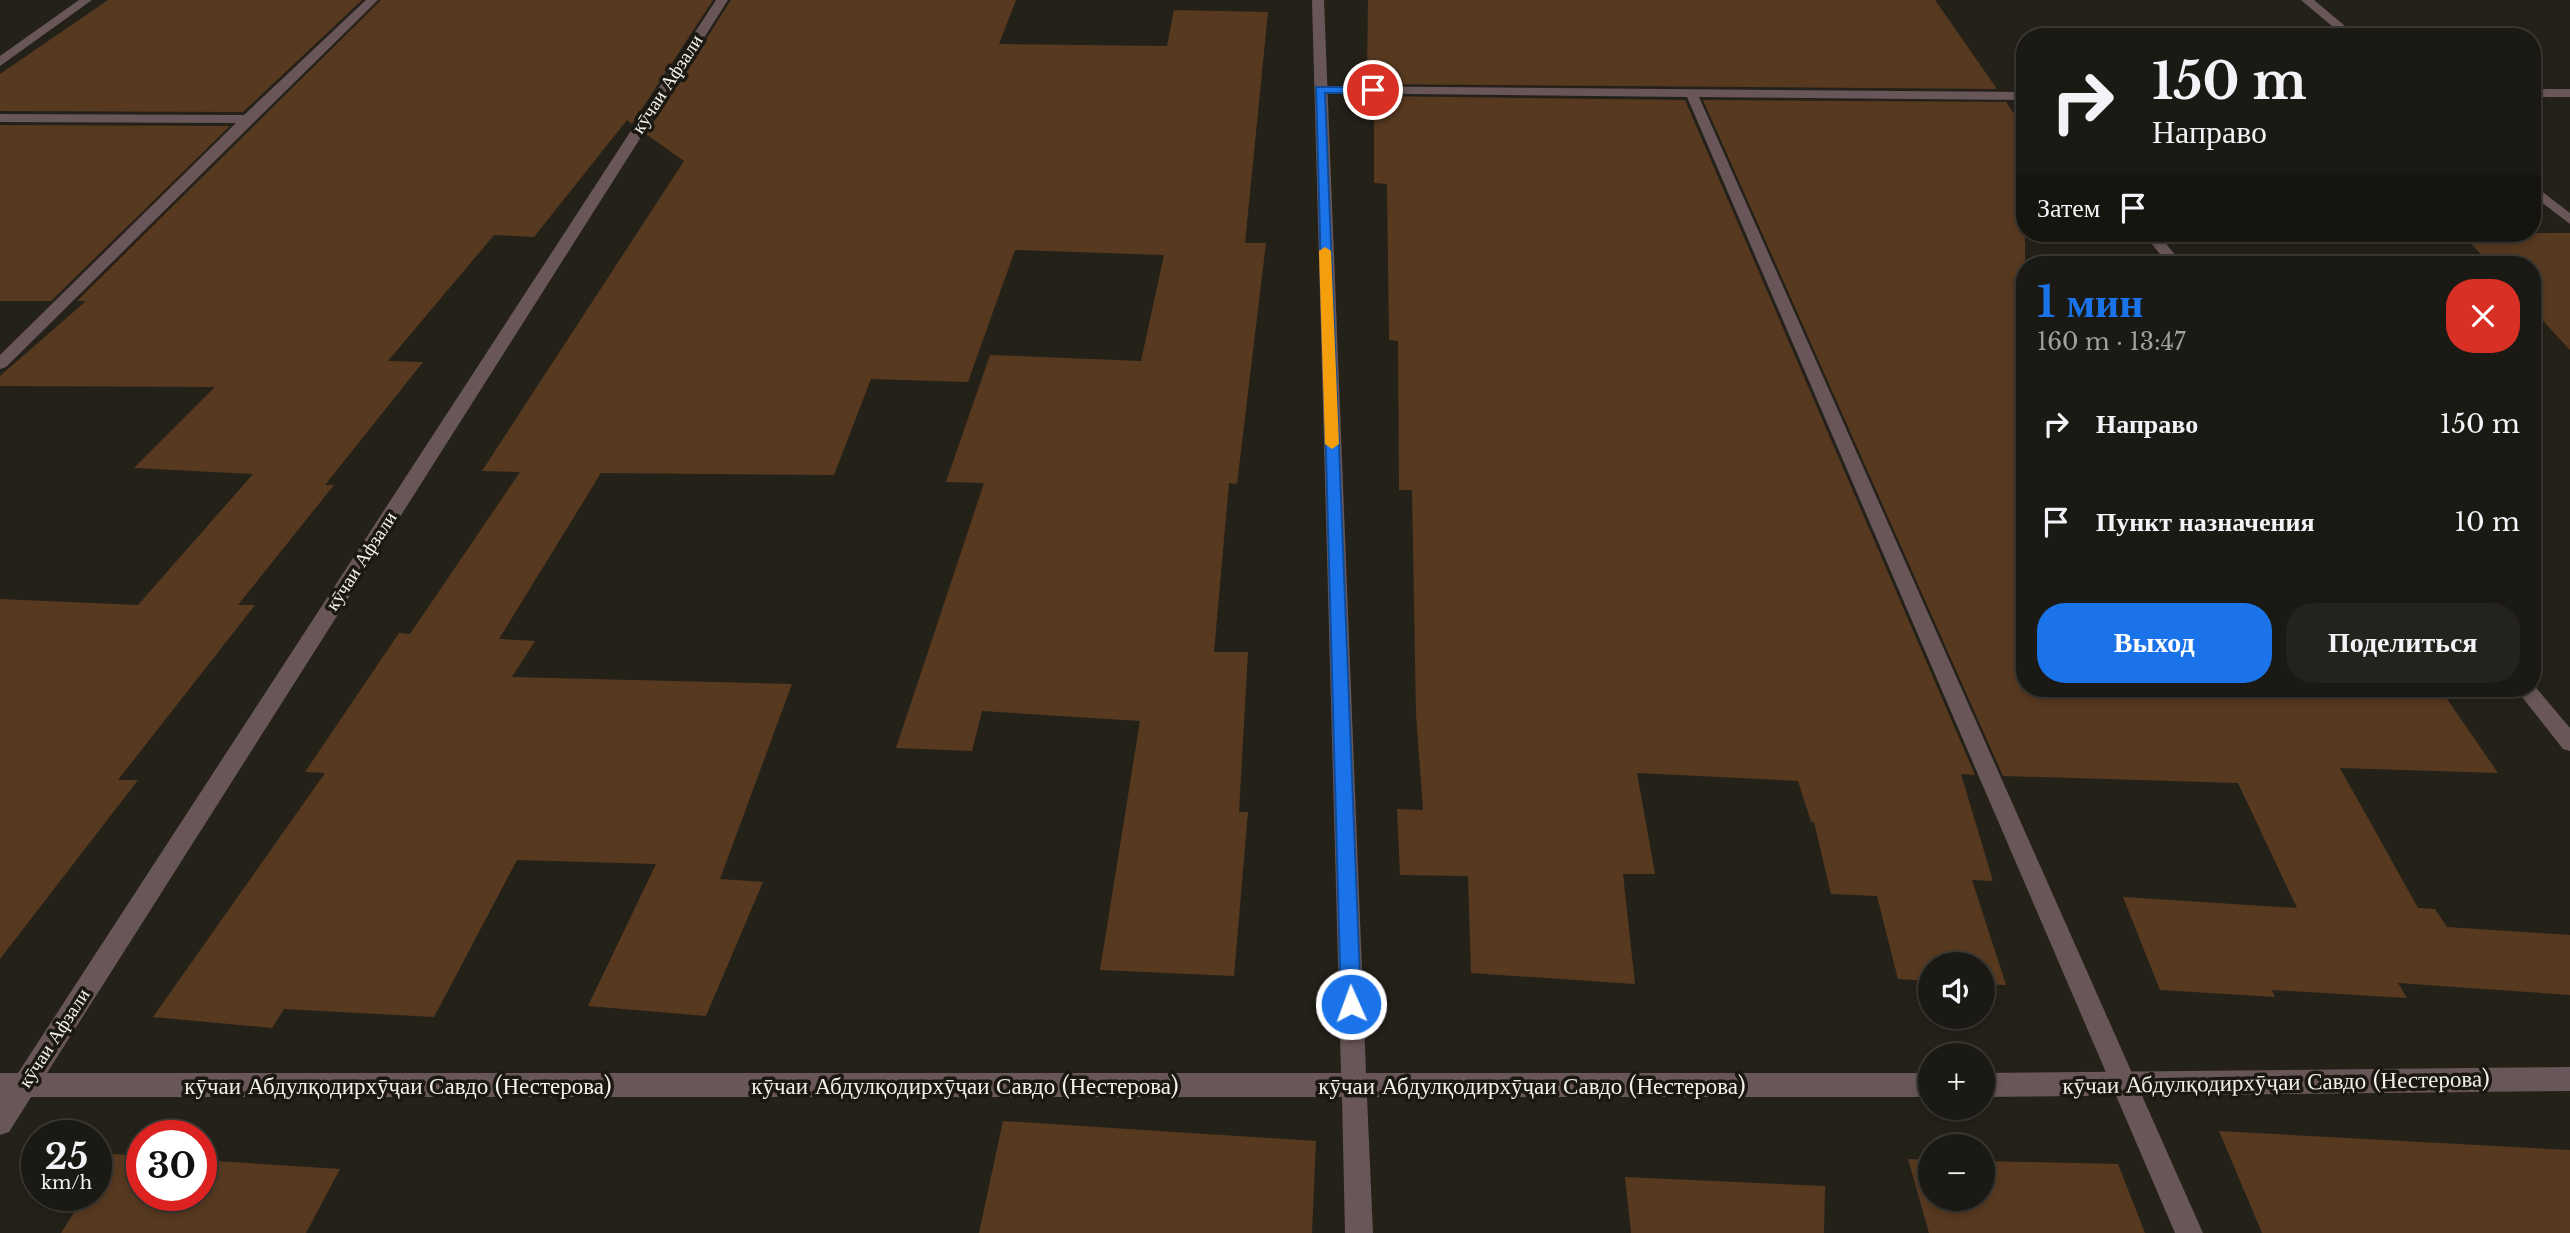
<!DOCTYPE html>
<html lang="ru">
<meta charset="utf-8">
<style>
:root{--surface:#1b1913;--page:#24221c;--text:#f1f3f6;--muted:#a0a0a0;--line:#393833;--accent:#1a73e8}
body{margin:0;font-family:"Libre Baskerville",serif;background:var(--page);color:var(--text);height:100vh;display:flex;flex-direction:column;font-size:26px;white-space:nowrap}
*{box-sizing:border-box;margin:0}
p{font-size:23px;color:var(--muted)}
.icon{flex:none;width:38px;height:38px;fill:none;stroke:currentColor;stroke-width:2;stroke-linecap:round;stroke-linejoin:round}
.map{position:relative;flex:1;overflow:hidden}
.panel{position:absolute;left:2016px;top:256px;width:525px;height:441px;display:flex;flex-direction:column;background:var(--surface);border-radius:28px;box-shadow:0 4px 10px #0003,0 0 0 2px var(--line)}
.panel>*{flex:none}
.hud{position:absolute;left:2016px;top:28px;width:525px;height:214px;border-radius:28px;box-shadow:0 4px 10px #0003,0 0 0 2px var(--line);background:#1b1913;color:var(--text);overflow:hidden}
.tools{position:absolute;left:1918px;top:952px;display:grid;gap:14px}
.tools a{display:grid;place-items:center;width:77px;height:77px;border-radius:50%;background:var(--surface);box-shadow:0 4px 10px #0003,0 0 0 2px var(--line);font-size:35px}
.speed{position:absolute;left:21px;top:1120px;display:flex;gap:14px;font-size:35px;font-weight:700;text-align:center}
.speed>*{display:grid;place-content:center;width:91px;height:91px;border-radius:50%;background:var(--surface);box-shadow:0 4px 10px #0003,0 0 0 2px var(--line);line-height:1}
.speed small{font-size:18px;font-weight:400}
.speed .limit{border:10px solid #d22;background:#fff;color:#111}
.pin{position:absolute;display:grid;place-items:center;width:60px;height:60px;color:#fff;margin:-30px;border:4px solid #fff;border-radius:50%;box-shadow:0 2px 7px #0007}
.me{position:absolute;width:77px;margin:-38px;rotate:358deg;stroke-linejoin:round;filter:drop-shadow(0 0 5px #0008)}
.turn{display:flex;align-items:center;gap:24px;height:147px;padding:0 21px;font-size:32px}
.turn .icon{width:91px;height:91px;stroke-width:2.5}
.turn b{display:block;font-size:49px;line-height:60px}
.then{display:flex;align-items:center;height:66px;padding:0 21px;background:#0003;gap:14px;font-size:26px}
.round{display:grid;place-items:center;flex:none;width:74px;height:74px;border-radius:28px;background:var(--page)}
.head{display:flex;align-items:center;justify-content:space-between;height:119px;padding:0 21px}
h1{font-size:42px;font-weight:800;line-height:52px;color:var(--accent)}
.action{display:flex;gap:14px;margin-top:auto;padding:14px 21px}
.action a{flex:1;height:80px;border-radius:28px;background:var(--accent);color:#fff;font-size:28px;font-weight:800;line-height:80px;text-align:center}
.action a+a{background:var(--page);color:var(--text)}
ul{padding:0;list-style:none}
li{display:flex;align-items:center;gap:21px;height:98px;padding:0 21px}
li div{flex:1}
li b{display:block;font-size:26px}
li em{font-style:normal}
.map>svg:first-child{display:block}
.building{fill:#573920}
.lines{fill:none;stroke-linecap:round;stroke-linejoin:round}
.service{fill:#695658;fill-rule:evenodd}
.minor{fill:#695658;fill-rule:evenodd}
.route{fill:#1a73e8;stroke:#114b97;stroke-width:2}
.slow{fill:#f59e0b}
.labels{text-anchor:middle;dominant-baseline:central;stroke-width:7;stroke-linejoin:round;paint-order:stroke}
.street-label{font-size:19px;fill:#f2f0ea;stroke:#1a1810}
.near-street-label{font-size:23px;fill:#f2f0ea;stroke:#1a1810}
</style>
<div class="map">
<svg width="2570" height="1233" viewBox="0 0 2570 1233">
<rect width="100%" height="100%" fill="#242119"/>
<!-- building -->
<g class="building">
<polygon points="108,0 362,0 243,112 0,111 0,74"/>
<polygon points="381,0 713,0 632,124 627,120 534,237 494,235 388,361 423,362 325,485 334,485 238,605 255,605 118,780 138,780 0,959 0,599 138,605 253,474 134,468 215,387 0,386 0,376 86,301 77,301"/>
<polygon points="731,0 1016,0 999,44 1167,46 1174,10 1268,12 1245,243 1266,243 1237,484 1229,483 1214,652 1248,652 1239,812 1248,812 1234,976 1100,970 1140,721 982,711 972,751 896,748 984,483 946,482 990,355 1141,361 1164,255 1015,250 968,382 871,379 834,475 601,473 499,639 535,641 512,677 792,684 720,879 763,882 706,1016 588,1006 656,864 517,860 434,1017 284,1009 272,1028 153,1017 325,773 305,772 399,633 410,634 520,472 482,471 684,161 646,134"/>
<polygon points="1368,0 1935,0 1997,89 1374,84 1374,73 1367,73"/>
<polygon points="1374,96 1685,100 1975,775 1961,774 1993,881 1972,880 2006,985 1983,984 1983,964 1930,964 1930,981 1898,979 1877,896 1831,894 1814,822 1811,822 1798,781 1637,773 1655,874 1623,874 1635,984 1471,973 1468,876 1400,875 1397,809 1423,810 1416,715 1412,490 1399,490 1398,341 1389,340 1387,184 1374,183"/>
<polygon points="1703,100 2006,102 2025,130 2025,688 2208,688 2209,691 2447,699 2498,773 2340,768 2418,908 2435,909 2447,927 2570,935 2570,995 2398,983 2407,998 2272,990 2275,997 2160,990 2123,897 2297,908 2238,783 2003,776"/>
<polygon points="0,125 230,126 51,301 0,301"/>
<polygon points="2461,233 2570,233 2570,350 2532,309 2532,264 2490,264"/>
<polygon points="1003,1121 1316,1141 1312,1233 979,1233"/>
<polygon points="2219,1131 2570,1150 2570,1233 2262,1233"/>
<polygon points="112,1154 142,1156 142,1195 201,1195 201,1160 340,1169 306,1233 61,1233 85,1195 96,1195 96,1178"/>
<polygon points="1908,1159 1930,1160 1930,1199 1983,1199 1983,1161 2118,1164 2145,1233 1929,1233"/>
<polygon points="1625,1177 1825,1186 1824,1233 1631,1233"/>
</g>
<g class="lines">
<!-- service -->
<g class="service">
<polygon points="366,0 378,0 6,367 0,369 0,355 236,123 0,122 0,114 244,115"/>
<polygon points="1320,86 2025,92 2025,100 1699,97 2203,1233 2175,1233 1687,97 1316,93 1314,90"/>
<rect x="2532" y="89" width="38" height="8"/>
<polygon points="2143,233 2157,233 2183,264 2168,264"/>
<polygon points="2532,683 2570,728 2570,751 2563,749 2515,688 2532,688"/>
</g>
<!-- minor -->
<g class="minor">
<polygon points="79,0 92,0 0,66 0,56"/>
<polygon points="716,0 728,0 47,1073 1341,1073 1312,0 1324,0 1366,1073 1930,1073 1930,1097 1367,1097 1373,1233 1345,1233 1342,1097 31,1097 9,1132 0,1135 0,1073 18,1073"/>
<polygon points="2301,0 2314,0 2358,37 2345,37"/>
<polygon points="2532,184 2570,213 2570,224 2532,195"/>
<polygon points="2570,1067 2570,1091 1983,1097 1983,1073"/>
</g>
</g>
<!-- route -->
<polygon class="route" points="1316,87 1373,87 1378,90 1373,93 1325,93 1361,1004 1358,1010 1351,1013 1344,1010 1341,1004"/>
<!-- slow -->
<polygon class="slow" points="1325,247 1331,251 1339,444 1332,449 1325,444 1319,251"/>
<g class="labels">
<!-- street labels -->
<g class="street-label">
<text transform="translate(667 84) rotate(-57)">кӯчаи Афзали</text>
<text transform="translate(361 561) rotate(-57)">кӯчаи Афзали</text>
<text transform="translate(54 1038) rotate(-57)">кӯчаи Афзали</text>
</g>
<!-- near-street labels -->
<g class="near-street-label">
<text transform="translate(2276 1082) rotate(-1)">кӯчаи Абдулқодирхӯҷаи Савдо (Нестерова)</text>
<text x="398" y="1086">кӯчаи Абдулқодирхӯҷаи Савдо (Нестерова)</text>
<text x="965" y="1086">кӯчаи Абдулқодирхӯҷаи Савдо (Нестерова)</text>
<text x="1532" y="1086">кӯчаи Абдулқодирхӯҷаи Савдо (Нестерова)</text>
</g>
</g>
</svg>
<div class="tools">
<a><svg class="icon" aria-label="sound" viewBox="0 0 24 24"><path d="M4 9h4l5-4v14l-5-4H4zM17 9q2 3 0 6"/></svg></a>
<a>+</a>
<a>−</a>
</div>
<div class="speed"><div>25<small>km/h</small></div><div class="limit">30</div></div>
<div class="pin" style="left:1373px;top:90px;background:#d93025"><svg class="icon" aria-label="arrive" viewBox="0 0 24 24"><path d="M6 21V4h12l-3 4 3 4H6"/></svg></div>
<svg class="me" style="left:1351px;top:1004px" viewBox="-20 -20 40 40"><circle r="17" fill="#1a73e8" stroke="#fff" stroke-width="3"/><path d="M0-11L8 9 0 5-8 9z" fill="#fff"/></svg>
<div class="hud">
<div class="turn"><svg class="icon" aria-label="right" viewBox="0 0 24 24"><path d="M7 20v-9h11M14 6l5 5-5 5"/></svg><div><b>150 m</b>Направо</div></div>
<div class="then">Затем<svg class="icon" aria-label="arrive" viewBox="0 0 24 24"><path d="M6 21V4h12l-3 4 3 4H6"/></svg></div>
</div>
<section class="panel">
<div class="head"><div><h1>1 мин</h1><p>160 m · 13:47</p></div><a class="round" style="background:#d93025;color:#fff"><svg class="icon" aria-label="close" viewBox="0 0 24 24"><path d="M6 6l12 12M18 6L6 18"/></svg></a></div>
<ul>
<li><svg class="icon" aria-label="right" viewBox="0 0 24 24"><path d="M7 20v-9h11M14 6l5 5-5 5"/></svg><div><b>Направо</b></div><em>150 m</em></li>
<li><svg class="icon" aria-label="arrive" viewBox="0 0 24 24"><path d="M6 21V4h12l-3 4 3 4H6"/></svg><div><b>Пункт назначения</b></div><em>10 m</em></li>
</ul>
<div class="action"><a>Выход</a><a>Поделиться</a></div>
</section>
</div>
